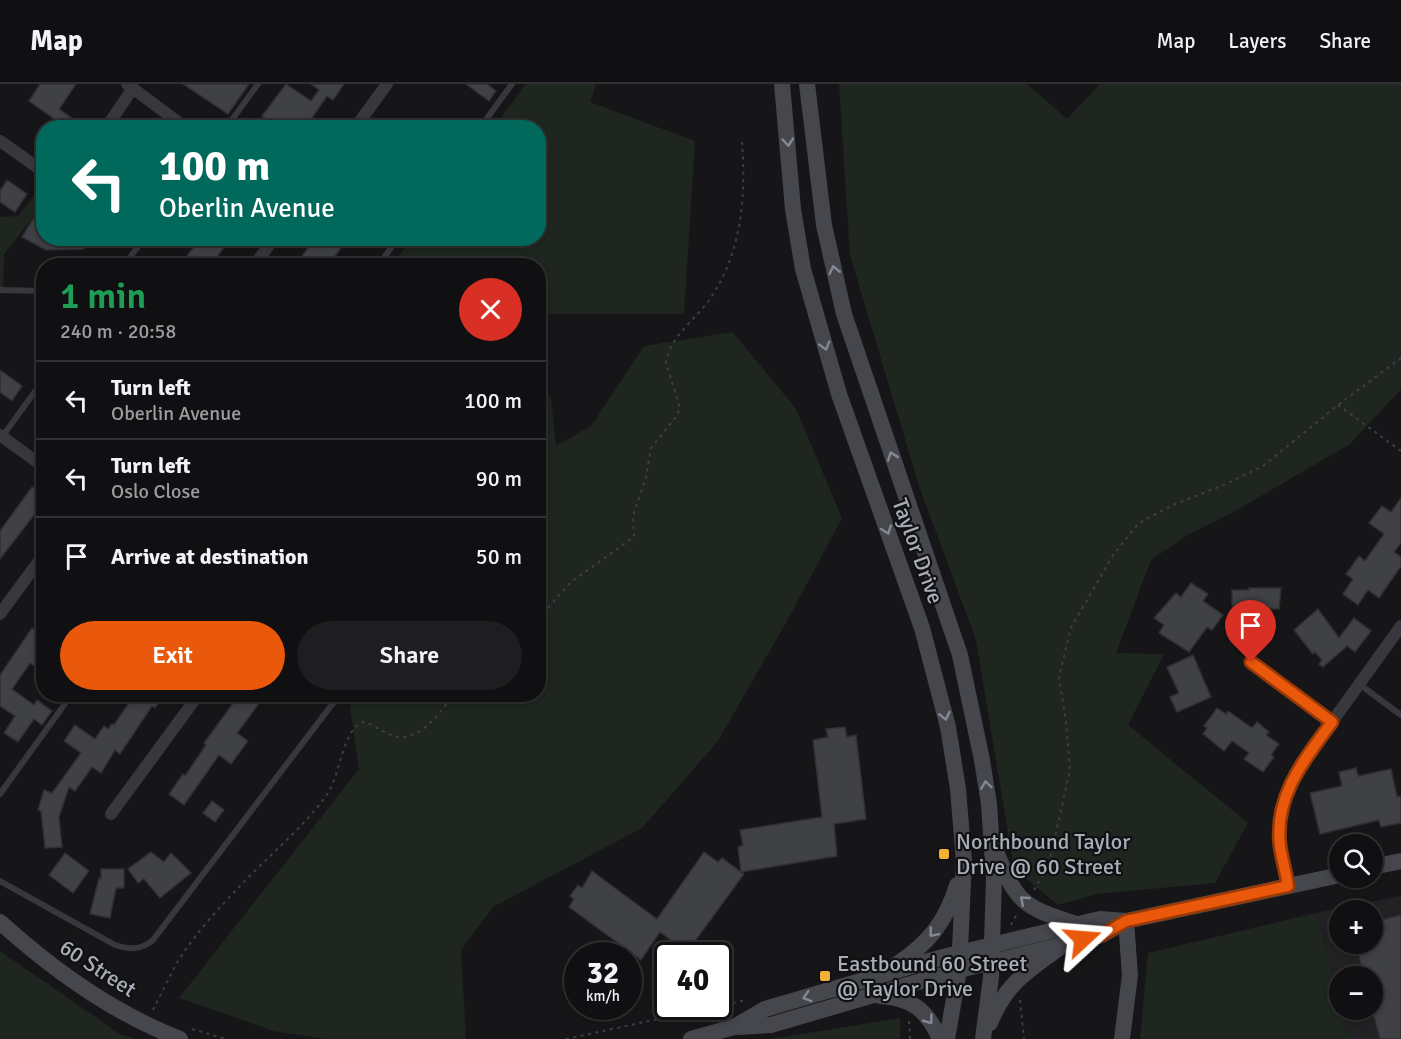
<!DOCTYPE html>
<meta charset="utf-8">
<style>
:root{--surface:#101012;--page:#1e1e20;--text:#f1f3f6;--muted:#9c9d9f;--line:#303032;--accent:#ea580c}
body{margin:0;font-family:Signika,sans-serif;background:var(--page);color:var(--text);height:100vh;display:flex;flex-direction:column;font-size:22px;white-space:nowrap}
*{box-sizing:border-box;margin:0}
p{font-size:20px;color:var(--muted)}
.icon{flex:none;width:33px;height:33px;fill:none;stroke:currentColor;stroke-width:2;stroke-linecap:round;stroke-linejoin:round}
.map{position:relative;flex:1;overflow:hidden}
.panel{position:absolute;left:36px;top:174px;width:510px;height:444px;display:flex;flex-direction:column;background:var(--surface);border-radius:24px;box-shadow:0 3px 9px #0003,0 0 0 2px var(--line)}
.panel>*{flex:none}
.hud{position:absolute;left:36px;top:36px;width:510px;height:126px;border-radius:24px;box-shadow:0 3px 9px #0003,0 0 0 2px var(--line);background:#00695c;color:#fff;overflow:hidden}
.fabs{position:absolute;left:1329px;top:750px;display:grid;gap:12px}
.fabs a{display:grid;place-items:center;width:54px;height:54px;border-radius:50%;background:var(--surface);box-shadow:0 3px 9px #0003,0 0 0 2px var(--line);font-size:30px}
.speed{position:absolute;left:564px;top:858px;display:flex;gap:12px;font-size:30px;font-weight:700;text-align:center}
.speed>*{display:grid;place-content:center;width:78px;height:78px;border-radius:50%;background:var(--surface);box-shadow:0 3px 9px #0003,0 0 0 2px var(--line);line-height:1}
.speed small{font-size:15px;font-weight:400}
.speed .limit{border:3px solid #111;border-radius:9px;background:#fff;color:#111}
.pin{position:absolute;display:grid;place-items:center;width:51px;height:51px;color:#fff;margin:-62px -26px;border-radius:50% 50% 50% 0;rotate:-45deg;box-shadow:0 0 6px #0007}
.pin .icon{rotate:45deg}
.me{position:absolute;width:66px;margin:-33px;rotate:71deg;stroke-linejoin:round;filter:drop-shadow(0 0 4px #0008)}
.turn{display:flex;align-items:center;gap:21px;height:126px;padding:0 24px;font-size:27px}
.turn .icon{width:78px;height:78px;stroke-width:2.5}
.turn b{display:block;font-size:42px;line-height:51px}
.round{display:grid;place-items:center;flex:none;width:63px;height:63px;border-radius:32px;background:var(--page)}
.summary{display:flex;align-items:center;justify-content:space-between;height:102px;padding:0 24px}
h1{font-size:36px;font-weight:600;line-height:45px;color:#1e9e55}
.cta{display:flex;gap:12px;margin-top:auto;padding:12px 24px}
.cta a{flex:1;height:69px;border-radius:36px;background:var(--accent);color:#fff;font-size:24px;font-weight:600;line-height:69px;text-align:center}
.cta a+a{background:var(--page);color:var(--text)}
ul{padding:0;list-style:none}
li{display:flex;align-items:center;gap:18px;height:78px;padding:0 24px;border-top:2px solid var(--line)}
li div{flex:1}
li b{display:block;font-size:22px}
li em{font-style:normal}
header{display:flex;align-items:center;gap:36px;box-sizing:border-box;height:84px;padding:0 30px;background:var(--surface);border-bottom:2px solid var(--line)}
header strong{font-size:28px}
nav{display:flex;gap:33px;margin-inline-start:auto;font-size:21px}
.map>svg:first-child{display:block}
.built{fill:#222225;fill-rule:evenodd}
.green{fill:#1e261f}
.building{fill:#404145;stroke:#303034;stroke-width:1.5}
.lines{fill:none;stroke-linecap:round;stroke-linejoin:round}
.path{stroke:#3d3f44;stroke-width:2;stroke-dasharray:3 4.5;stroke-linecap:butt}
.lane{stroke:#37383d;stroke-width:6}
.street{stroke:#37383d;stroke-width:12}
.secondary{stroke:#45474d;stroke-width:16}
.oneway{stroke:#858993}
.route-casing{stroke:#983908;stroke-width:15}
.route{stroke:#ea580c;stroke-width:10}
.poi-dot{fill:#f2b134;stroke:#111113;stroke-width:2}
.labels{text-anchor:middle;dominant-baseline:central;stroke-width:4.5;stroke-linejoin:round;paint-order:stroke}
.street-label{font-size:22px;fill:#a8adb8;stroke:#111113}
.poi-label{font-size:22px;fill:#a8adb8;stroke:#111113;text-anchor:start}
</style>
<header>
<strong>Map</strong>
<nav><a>Map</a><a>Layers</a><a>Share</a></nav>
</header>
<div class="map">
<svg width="1401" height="955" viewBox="0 0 1401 955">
<rect width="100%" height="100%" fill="#161618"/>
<!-- built -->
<path class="built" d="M1401 812V955H1351L1343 926H1372V892H1340L1339 913 1316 829ZM1340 826H1372V860H1340Z"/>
<!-- green -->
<g class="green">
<polygon points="526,0 596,0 590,18 695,57 684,230 539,230 538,182 392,181 412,155 538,154 538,44 494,43"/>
<polygon points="839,0 1027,0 1067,35 1100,0 1401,0 1401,305 1350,360 1230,430 1189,450 1151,476 1116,569 1164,570 1128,641 1248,739 1215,799 1096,810 1058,821 1014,785 976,556 919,402 850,171"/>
<polygon points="38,107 43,113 43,121 4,170 3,203 0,203 0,133 18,132"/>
<polygon points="733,248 796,325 842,434 787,537 718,657 642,744 493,823 461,866 466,955 327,955 274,947 179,914 359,685 350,623 358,611 538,610 539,307 551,313 556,362 592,341 644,262"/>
<polygon points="1316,829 1339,913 1340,926 1343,926 1351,955 1140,955 1148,869"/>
<polygon points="0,867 120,950 136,955 0,955"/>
<polygon points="900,934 900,955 771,955"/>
</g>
<!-- building -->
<g class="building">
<polygon points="40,0 76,0 59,25 86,44 67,44 29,17"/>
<polygon points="183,0 249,0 228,30"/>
<polygon points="286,0 311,17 319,6 311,0 344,0 333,16 327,12 305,44 277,44 262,32"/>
<polygon points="466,0 487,0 496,7 489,17"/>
<polygon points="7,96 27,110 15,128 0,118 0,107"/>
<polygon points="33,135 44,141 44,154 98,154 83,165 46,166 22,153"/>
<polygon points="200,154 221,154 227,159 210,182 180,182"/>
<polygon points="315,154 348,154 328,182 295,182"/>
<polygon points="0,286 22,302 12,317 0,308"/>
<polygon points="32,403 44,411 44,418 0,475 0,447"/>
<polygon points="1401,414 1401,459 1394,468 1401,473 1401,482 1379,514 1368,506 1358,521 1343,510 1353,495 1346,490 1359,472 1365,477 1384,450 1369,439 1382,422 1391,428"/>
<polygon points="1191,499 1208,510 1203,517 1223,531 1212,546 1207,543 1189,568 1159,549 1164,541 1154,534 1176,509 1181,513"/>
<polygon points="1249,504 1281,504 1279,525 1250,524 1249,522 1232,522 1232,506 1249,506"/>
<polygon points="1318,525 1339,554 1354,534 1371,547 1355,568 1347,562 1323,583 1319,580 1322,576 1315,568 1313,570 1294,546"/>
<polygon points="44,535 44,559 35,570 44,576 44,579 39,585 30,579 12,605 34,621 37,616 52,627 42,641 34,635 18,658 4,649 15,632 0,622 0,591 32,544 35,546"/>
<polygon points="1193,571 1211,613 1177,628 1170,613 1179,609 1167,583"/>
<polygon points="135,610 165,610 155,624 152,622 120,670 115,666 101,689 92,683 75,707 69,703 59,733 62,763 45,764 41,727 38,726 44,706 52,709 81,669 64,657 75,641 95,655 104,642 108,645 112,640 114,641"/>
<polygon points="240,610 266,610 237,649 248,657 231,680 219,671 184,721 169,710 183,690 185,692 206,661 204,659"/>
<polygon points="1217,624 1226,630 1228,627 1252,644 1257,638 1269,648 1266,651 1279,660 1271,671 1274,673 1263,688 1244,675 1249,669 1232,657 1224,667 1203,650 1207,644 1204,642"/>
<polygon points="845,643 847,653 856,651 866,735 834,740 837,772 741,788 744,790 687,868 660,848 641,876 569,823 574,815 570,812 578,801 582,804 592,787 657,835 704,768 718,778 722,774 741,788 738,763 743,761 740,746 822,733 813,656 828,653 826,645"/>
<polygon points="1356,684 1358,692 1391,685 1397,713 1401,712 1401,739 1381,743 1379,736 1320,750 1310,709 1342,702 1339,688"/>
<polygon points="212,717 224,726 215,738 203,729"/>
<polygon points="151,768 164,778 171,769 191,789 160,814 144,795 138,799 128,785"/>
<polygon points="65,769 89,787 73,809 49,791"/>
<polygon points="101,785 124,785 124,804 116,804 110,834 90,830 99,794 101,796"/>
<polygon points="1401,831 1401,955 1380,955 1372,925 1372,892 1364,892 1356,860 1372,860 1372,838"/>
</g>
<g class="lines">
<!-- path -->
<g class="path">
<polyline points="1338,321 1401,367"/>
<path d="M538 535 571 498 634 453 633 432 646 393 651 364 676 333 680 324 666 279C668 254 696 235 710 215 742 168 746 113 742 58"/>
<polyline points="1034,806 1049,780 1070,686 1066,638 1059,593 1071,544 1113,471 1139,439 1173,421 1226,400 1263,382 1338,321 1401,274"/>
<polyline points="1011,841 1017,830"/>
<polyline points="1020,916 1024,955"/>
<polyline points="718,922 747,916"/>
<path d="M153 926C161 910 169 893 178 877 195 850 218 825 240 802 267 773 302 745 326 712 341 692 342 644 364 638 375 641 387 652 399 653 422 655 442 626 454 610"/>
<polyline points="909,937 910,955"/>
<polyline points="192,945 226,955"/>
<polyline points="566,955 718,922"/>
</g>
<!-- lane -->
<g class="lane">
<polyline points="226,44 258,0"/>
<polyline points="480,44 512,0"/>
<polyline points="124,182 144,154"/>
<polyline points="378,182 398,154"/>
<polyline points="0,206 44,207"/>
<polyline points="2,353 44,295"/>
<polyline points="1359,600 1401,631"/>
<polyline points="0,710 72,610"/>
<path d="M0 797 115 861C130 866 141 866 153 856L340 610"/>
</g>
<!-- street -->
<g class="street">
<polyline points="127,0 186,44"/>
<polyline points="106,44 133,4"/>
<polyline points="355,44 387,0"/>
<polyline points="0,57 44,88"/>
<polyline points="254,182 274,154"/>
<polyline points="0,351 44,383"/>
<polyline points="0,530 44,470"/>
<polyline points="1251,578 1332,638"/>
<polyline points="111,730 199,610"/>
<path d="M1288 803C1279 754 1273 724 1301 681L1401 542"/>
</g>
<!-- secondary -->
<g class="secondary">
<polyline points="782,0 793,125 803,185 839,310 922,544 948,643 958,705 964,777 959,886 947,955"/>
<polyline points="807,0 824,141 844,230 960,571 982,676 989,720 994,794 991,893 983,955"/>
<path d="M997 770C1018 821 1025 823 1076 840"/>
<polyline points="1372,783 1401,777"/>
<path d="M0 838C53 886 113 929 180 955"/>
<path d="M896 881C928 860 946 838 957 801"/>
<path d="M880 912C912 914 927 926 940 955"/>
<path d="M990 939C1007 898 1026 889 1059 864"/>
<polyline points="738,943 771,941 959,886 1102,851 1126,837"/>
<polyline points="691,955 734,943 765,925 943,873 1100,835 1126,837 1340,791"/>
<polyline points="1122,955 1130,891 1126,837"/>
</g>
</g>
<!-- one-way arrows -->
<defs><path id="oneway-chevron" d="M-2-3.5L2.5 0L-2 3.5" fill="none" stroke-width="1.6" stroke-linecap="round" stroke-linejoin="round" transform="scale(1.5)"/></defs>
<g class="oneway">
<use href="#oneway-chevron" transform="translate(788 58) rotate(85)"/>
<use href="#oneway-chevron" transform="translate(834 186) rotate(-103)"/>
<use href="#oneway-chevron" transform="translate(825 262) rotate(74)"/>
<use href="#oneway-chevron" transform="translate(892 372) rotate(-109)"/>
<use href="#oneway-chevron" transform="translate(887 446) rotate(70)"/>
<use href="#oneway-chevron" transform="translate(945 632) rotate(77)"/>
<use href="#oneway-chevron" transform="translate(986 701) rotate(-98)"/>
<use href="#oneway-chevron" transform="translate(1024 816) rotate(-139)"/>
<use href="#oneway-chevron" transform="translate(933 849) rotate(130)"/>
<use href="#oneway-chevron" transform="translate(807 913) rotate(163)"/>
<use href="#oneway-chevron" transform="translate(929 936) rotate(53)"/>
</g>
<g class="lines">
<defs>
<path id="route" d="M1083 855 1102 851 1126 837 1288 802C1286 789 1282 775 1280 762 1274 712 1304 676 1332 638L1251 578"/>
</defs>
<!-- route casing -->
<use href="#route" class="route-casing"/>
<!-- route -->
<use href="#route" class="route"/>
</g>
<!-- markers -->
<g class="poi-dot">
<rect x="938" y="764" width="12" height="12" rx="3"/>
<rect x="819" y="886" width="12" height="12" rx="3"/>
</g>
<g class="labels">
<!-- street labels -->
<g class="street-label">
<text transform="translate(918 467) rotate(70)">Taylor Drive</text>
<text transform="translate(98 884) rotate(33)">60 Street</text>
</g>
<!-- poi labels -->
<g class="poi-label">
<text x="956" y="757">Northbound Taylor<tspan x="956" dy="25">Drive @ 60 Street</tspan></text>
<text x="837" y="879">Eastbound 60 Street<tspan x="837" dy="25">@ Taylor Drive</tspan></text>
</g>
</g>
</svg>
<div class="fabs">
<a><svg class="icon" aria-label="search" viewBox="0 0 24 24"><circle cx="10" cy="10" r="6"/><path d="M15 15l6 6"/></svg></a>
<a>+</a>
<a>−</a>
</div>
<div class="speed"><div>32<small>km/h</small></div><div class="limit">40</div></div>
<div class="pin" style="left:1251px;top:578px;background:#d93025"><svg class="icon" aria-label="arrive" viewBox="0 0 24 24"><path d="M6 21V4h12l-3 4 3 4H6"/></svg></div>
<svg class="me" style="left:1083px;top:855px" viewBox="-20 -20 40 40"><path d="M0-17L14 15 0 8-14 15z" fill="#ea580c" stroke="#fff" stroke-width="4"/></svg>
<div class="hud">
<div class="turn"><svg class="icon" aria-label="left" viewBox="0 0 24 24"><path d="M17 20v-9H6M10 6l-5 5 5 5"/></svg><div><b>100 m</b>Oberlin Avenue</div></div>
</div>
<section class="panel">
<div class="summary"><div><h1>1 min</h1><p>240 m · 20:58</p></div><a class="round" style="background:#d93025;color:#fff"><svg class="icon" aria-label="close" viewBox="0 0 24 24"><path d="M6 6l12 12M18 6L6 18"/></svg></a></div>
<ul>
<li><svg class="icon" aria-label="left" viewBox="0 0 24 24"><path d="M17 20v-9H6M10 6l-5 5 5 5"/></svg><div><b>Turn left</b><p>Oberlin Avenue</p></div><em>100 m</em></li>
<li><svg class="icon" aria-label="left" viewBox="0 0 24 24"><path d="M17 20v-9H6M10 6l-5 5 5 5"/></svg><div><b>Turn left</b><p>Oslo Close</p></div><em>90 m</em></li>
<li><svg class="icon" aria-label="arrive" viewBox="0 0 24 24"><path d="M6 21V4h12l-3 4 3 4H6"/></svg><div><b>Arrive at destination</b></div><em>50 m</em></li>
</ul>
<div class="cta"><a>Exit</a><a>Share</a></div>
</section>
</div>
